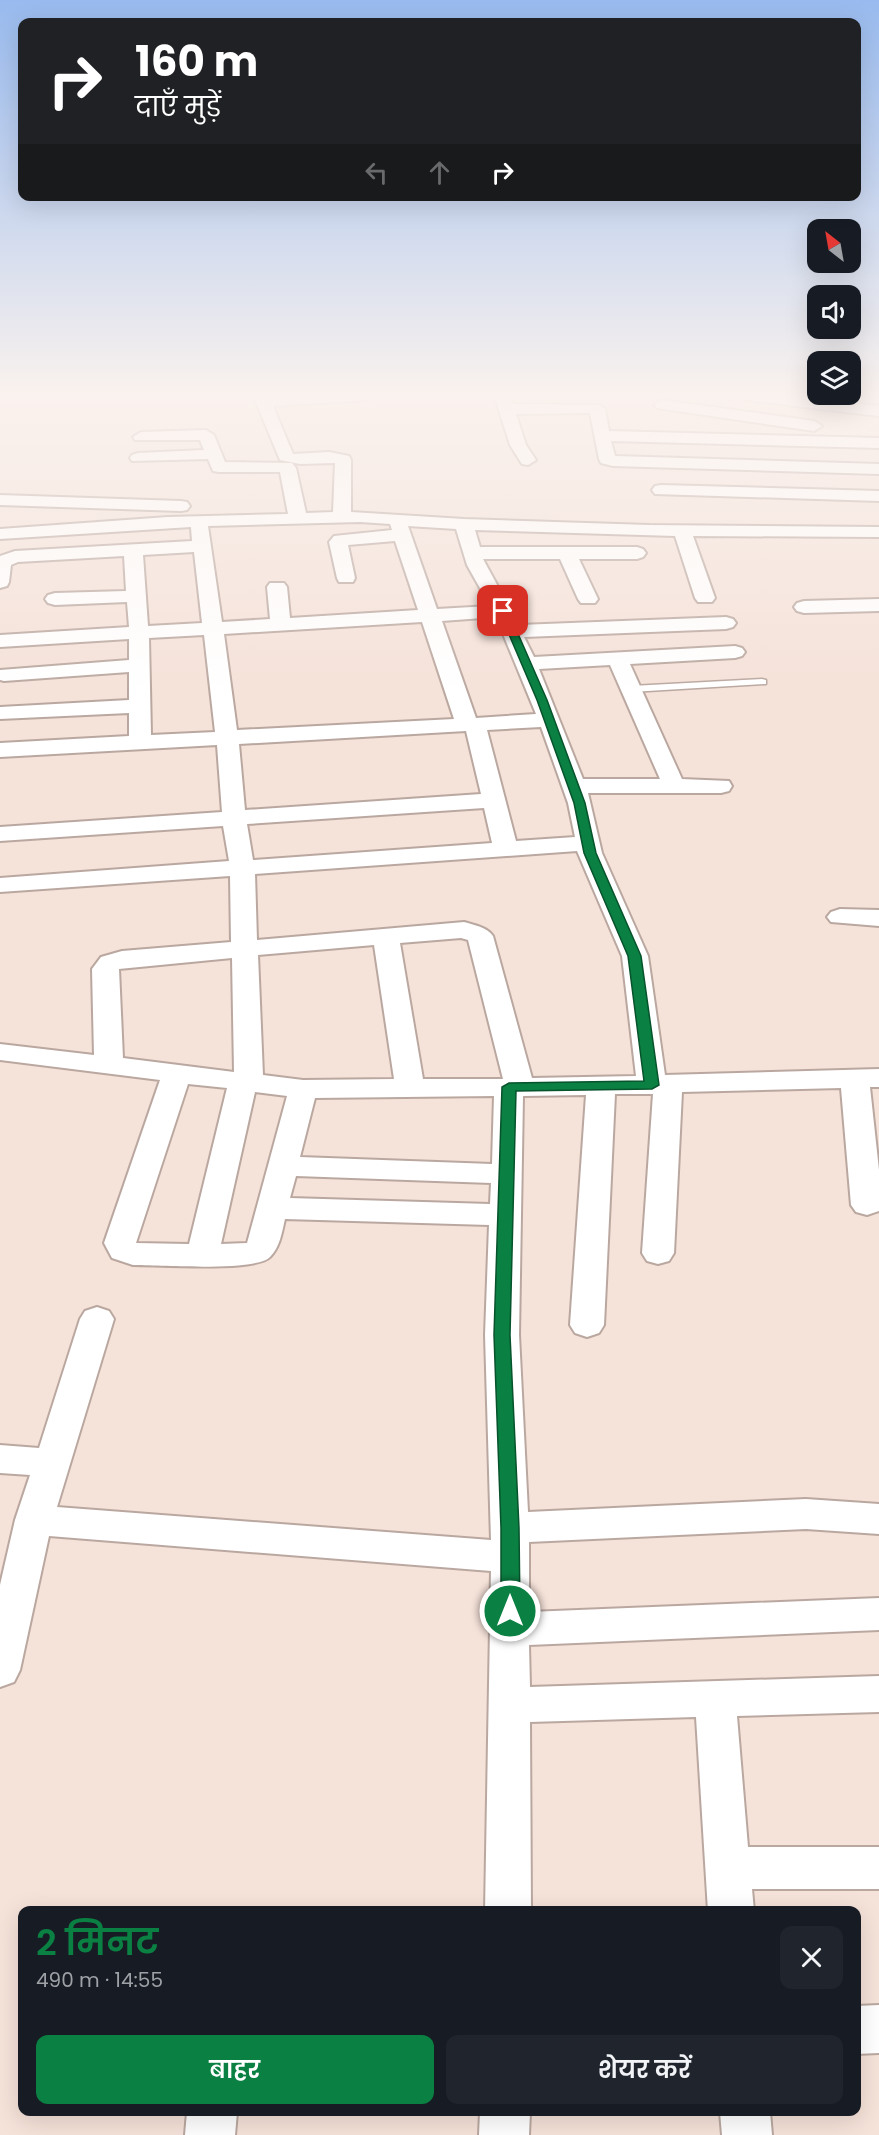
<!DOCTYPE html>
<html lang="hi">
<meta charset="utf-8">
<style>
:root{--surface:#171b24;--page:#20242c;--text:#f1f3f6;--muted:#9ea1a6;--accent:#0b8043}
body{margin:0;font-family:Poppins,"Noto Sans Devanagari",sans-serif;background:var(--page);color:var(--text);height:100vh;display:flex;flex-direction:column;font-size:22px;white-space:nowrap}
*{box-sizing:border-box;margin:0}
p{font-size:20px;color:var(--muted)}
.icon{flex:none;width:33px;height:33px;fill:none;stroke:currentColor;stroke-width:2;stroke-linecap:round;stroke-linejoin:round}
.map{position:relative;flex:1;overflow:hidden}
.sheet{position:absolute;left:18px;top:1906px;width:843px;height:210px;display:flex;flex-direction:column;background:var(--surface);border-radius:12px;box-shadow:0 6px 24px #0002}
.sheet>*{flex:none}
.top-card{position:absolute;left:18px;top:18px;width:843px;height:183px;border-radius:12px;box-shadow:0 6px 24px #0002;background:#202124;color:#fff;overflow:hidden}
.needle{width:39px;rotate:329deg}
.buttons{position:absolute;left:807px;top:219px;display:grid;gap:12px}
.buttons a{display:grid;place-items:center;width:54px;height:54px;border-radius:12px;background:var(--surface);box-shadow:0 6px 24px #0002;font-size:30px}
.pin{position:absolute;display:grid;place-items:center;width:51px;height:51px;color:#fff;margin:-26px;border-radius:12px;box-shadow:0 3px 9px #0006}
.me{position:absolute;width:66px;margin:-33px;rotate:0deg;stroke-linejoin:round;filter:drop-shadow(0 0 4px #0008)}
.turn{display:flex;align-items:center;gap:21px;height:126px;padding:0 18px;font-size:27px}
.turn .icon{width:78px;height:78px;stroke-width:2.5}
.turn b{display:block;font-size:42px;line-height:51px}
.lanes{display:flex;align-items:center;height:57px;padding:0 18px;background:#0003;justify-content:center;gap:30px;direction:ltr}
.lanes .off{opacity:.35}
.round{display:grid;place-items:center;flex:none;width:63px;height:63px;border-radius:12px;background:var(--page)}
.headline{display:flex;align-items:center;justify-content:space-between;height:102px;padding:0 18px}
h1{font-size:36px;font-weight:600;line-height:45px;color:var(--accent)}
.action{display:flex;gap:12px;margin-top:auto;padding:12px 18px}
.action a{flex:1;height:69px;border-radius:12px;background:var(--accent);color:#fff;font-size:24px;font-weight:600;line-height:69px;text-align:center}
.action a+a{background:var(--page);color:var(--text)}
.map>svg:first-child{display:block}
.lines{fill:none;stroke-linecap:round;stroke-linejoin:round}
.service-casing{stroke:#baa8a0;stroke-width:3}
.minor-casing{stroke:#baa8a0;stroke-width:4}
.service{fill:#fff;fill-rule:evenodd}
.minor{fill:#fff;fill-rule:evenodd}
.route{fill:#0b8043;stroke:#07532c;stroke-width:1.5}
</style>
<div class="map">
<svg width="879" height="2135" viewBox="0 0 879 2135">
<rect width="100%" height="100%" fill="#f5e2d9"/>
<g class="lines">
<defs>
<polygon id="service" points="762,679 766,680 766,684 631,692 625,689 631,686"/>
<g id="minor">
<path d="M253 395H269V397L375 395 367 400 273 406 293 454 329 452 349 456 351 460V512L464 519 649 525 879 527V537L693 536 715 598 712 602H698L695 598 675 536 475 530 480 547H637L643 549 646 553 643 557 637 559H579L598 599 595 603H581L578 599 560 559H483L519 625 726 617 733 619 736 623 733 627 726 629 524 637 534 657 735 646 742 648 745 652 742 656 735 658 630 664 682 779 729 781 732 786 729 791 721 793H588L602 853 648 956 665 1075 879 1069V1087H870L879 1170V1211L867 1215 856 1212 851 1205 841 1088 682 1092 674 1253 669 1261 658 1264 647 1261 642 1253 653 1094H615L604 1325 599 1333 587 1337 575 1333 570 1325 586 1095 523 1096 519 1335 528 1512 806 1499 879 1504V1534L806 1529 529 1542V1612L879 1598V1630L529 1645 530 1687 879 1676V1712L737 1716 748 1847H879V1889H752L754 1911H708L696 1717 530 1722 531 1911H485L491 1571 49 1536 20 1670 14 1682 0 1687V1585L15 1520 30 1475 0 1473V1445L39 1448 80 1319 85 1311 97 1307 109 1311 114 1319 57 1507 491 1540 485 1335 489 1225 285 1219C282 1232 280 1247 270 1257 256 1272 158 1265 133 1265L112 1258 104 1243 160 1080 0 1060V1044L94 1055 92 969 101 957 122 951 231 942 230 876 0 892V878L229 861 223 826 0 841V827L222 812 217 745 0 757V743L129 736V713L0 719V707L129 700V672L4 681 0 680V670L129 660V639L0 647V635L129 627 127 602 55 605 48 603 45 599 48 595 55 593 126 591 124 556 18 562 11 565 9 582 7 586 0 588V556L15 551 192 541 191 527 0 539V529L168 517 288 514 280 472H219L213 471 208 459 132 461 130 458 132 455 138 453 204 450 200 440H135L133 437 141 432 206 430 214 435 225 462 292 463 296 468 306 513 333 512 335 463 300 464 280 460ZM360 522 390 524 392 530 334 536 329 542 337 578 339 582H353L355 578 348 545 395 541 418 610 290 618 287 587 284 583H270L267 587 270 619 222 622 208 526ZM408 526 456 529 467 565 490 606 437 609ZM194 552 202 623 148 626 143 555ZM496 617 536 714 476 718 442 621ZM422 622 454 719 237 730 224 634ZM204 635 215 732 151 735 149 638ZM610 665 660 779H583L539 669ZM541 727 568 803 575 837 516 841 487 730ZM466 731 481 794 245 810 239 744ZM484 808 492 843 253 860 247 824ZM577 851 622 956 636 1076 532 1078 493 936C487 927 474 925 464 922L257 940 255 874ZM461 938 468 940 503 1079H423L400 943ZM374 945 394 1079 303 1080 263 1075 258 955ZM232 958 234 1072 123 1058 119 969ZM188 1084 227 1088 189 1244 136 1243ZM255 1092 287 1096 247 1243 221 1244ZM494 1096 492 1164 300 1157 315 1098ZM296 1176 491 1183 490 1204 290 1198Z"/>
<polygon points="494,395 510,395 513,404 599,405 605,409 609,431 879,438 879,448 611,441 615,456 879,464 879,474 613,466 601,463 599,459 590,413 516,414 526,445 536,460 528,465 522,464 510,445"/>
<polygon points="738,395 784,395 879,406 879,416 746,400"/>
<polygon points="662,400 814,421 822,426 814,431 657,408 654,405"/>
<polygon points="661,485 879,491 879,501 655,494 652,490 655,486"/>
<polygon points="0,495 181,501 187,502 190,506 187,510 181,511 0,505"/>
<polygon points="879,599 879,611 804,613 797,611 794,607 797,603 804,601"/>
<polygon points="840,909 879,910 879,926 831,922 827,917 831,912"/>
<polygon points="879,2005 879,2053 856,2054 856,2006"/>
<polygon points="187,2112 237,2112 235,2135 185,2135"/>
<polygon points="480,2112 530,2112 529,2135 479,2135"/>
<polygon points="720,2112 770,2112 772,2135 722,2135"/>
</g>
</defs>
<!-- service casing -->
<use href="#service" class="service-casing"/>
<!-- minor casing -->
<use href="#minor" class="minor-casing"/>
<!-- service -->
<use href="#service" class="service"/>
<!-- minor -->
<use href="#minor" class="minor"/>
</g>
<!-- sky -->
<linearGradient id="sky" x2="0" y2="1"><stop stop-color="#98baee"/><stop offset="0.57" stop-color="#faf2ee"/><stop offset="1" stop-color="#faf2ee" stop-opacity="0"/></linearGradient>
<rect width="879" height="694" fill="url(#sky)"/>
<!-- route -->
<polygon class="route" points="500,609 508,611 547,700 585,803 596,853 641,956 659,1085 652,1089 516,1091 510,1335 519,1528 520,1611 517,1616 510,1619 504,1616 501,1611 501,1528 494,1335 502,1087 509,1083 644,1081 628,956 584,853 574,803 537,700 499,611"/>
</svg>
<div class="buttons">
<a><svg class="needle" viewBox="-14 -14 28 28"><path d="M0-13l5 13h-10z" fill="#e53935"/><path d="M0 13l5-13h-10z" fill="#9ea1a6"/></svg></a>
<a><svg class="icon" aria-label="sound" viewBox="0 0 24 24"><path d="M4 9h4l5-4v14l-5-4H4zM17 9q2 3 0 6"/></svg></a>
<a><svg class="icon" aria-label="layers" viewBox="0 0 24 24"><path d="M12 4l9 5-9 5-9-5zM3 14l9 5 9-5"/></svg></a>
</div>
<div class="pin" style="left:503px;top:611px;background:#d93025"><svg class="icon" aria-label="arrive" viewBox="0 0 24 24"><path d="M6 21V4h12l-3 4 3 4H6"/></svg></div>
<svg class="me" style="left:510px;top:1611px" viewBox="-20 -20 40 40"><circle r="17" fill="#0b8043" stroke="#fff" stroke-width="3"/><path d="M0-11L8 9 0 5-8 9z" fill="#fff"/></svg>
<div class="top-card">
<div class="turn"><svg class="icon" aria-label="right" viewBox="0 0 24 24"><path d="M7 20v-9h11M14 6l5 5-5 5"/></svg><div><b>160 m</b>दाएँ मुड़ें</div></div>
<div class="lanes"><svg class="icon off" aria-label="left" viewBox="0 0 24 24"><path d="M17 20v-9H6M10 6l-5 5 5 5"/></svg><svg class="icon off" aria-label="ahead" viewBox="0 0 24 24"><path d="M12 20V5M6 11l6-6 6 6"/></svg><svg class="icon" aria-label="right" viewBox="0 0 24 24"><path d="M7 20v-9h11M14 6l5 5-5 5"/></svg></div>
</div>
<section class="sheet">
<div class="headline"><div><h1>2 मिनट</h1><p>490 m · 14:55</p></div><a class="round"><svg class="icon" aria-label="close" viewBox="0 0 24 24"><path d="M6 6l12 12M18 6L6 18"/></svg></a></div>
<div class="action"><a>बाहर</a><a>शेयर करें</a></div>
</section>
</div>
